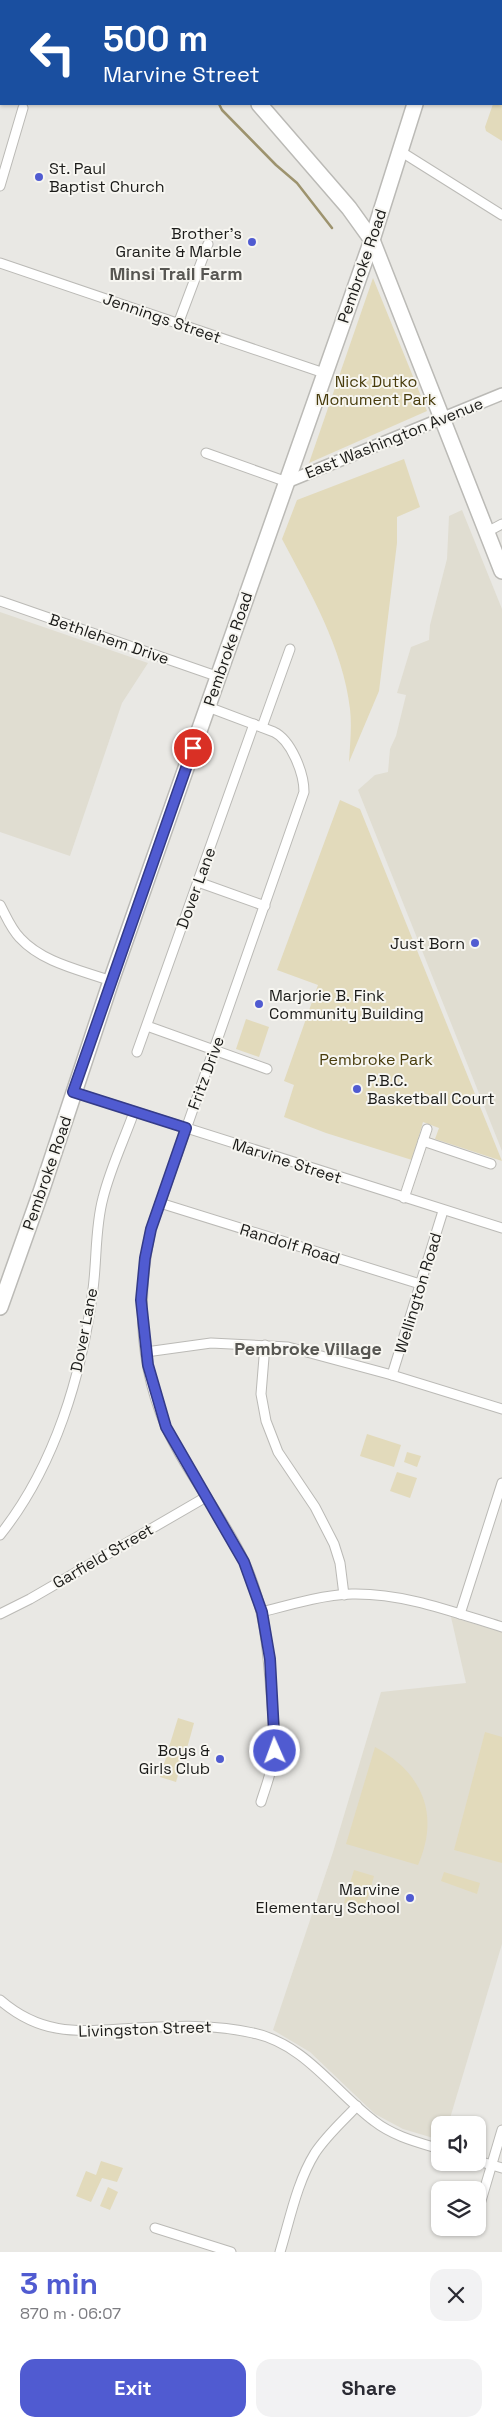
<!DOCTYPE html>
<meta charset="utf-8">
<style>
:root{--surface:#fff;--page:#f2f2f3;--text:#2b2b33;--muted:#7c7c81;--accent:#505bd1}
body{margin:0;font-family:"Space Grotesk",sans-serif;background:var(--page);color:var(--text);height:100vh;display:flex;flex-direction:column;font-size:19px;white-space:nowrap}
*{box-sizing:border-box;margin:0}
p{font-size:16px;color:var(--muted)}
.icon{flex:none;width:28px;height:28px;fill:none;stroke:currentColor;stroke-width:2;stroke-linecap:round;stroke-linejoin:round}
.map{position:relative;height:2252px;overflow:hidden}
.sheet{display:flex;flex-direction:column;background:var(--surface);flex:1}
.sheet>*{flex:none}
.hud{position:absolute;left:0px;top:0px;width:502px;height:105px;box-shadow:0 1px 4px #0004;background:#1a4fa0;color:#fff;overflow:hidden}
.fabs{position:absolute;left:431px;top:2116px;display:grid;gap:10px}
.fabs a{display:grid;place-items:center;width:55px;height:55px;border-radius:10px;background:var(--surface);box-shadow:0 1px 4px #0004;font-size:25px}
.pin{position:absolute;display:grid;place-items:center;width:42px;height:42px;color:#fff;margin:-21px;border:2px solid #fff;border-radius:50%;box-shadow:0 1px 5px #0007}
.me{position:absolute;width:55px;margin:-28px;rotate:358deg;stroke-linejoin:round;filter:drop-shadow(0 0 4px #0008)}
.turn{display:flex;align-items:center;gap:18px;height:105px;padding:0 20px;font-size:22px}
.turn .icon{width:65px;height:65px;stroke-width:2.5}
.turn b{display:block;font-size:35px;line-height:42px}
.round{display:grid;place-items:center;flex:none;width:52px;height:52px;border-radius:15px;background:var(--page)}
.summary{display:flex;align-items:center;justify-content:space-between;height:85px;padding:0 20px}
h1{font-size:30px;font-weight:700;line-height:38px;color:var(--accent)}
.primary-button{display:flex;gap:10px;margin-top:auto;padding:10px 20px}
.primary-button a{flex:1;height:58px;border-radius:15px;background:var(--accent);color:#fff;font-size:20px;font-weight:700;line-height:58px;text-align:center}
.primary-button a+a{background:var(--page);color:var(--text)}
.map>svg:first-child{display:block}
.built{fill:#e0ddd1}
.green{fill:#e2dabb}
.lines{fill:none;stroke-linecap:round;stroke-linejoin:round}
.stream{stroke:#9d936e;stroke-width:2.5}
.minor-casing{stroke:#bbbab6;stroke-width:11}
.tertiary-casing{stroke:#bbbab6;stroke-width:14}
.primary-casing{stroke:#bbbab6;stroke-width:18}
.minor{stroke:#fff;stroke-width:9}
.tertiary{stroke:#fff;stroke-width:11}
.primary{stroke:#fff;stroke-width:15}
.route-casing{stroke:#343b88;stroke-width:12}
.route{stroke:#505bd1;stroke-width:9}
.poi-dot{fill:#505bd1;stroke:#f7f6f1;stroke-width:2}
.labels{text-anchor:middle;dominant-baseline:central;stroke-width:4;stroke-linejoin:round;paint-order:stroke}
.poi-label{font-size:16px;fill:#1b1b19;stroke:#f7f6f1;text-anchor:end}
.street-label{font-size:16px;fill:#1b1b19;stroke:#f7f6f1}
.park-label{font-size:16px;fill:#473b0b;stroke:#f7f6f1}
.neighbourhood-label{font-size:18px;font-weight:bold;fill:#575652;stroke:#f7f6f1}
</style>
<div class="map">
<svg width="502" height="2252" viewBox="0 0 502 2252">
<rect width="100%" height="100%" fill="#e9e8e4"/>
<!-- built -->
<g class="built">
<polygon points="462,510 502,609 502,1151 358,790 375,775 388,772 390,749 396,736 406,695 397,693 411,647 429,640 430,625 447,559 449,516"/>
<polygon points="0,612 148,663 122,703 70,856 0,832"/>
<polygon points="451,1617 502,1632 502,1944 448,2125 440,2125 440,2140 403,2129 375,2114 310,2052 273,2030 333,1852 381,1692 466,1683"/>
</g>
<!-- green -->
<g class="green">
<polygon points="502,101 502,141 486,131 485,127 493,104 501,104"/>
<polygon points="373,278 427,411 309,463"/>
<path d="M404 459 420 507 397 517V543L379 691 349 762C350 745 352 726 350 709 343 648 310 592 282 539L297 500Z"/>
<polygon points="340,800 360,809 502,1161 435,1139 439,1128 423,1122 412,1160 326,1133 284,1117 294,1085 284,1081 318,985 277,970"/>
<polygon points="246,1019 269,1027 259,1057 236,1049"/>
<polygon points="367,1434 401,1445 394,1467 360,1456"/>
<polygon points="407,1452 421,1456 417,1467 404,1462"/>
<polygon points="397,1472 417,1478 410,1498 390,1491"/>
<polygon points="178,1718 194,1723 186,1752 169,1747"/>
<polygon points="485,1732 502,1737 502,1863 454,1850"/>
<path d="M375 1747C423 1773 440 1815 418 1865L346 1844Z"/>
<polygon points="168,1751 184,1755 176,1782 160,1777"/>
<polygon points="354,1870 374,1876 365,1908 344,1903"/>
<polygon points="444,1872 480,1883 477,1894 441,1881"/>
<polygon points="101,2161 123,2168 117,2182 102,2178 91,2202 76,2196 86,2171 96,2175"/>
<polygon points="108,2187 118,2192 110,2210 100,2206"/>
</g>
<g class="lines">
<!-- stream -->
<g class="stream">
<polyline points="140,0 141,1"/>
<polyline points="219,104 222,110 276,165 297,183 332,228"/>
</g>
<defs>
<g id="minor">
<polyline points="405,0 409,1"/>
<polyline points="501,25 502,25"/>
<polyline points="400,151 502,215"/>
<polyline points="0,186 23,108"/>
<polyline points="0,263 324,373"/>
<polyline points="178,324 208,244"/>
<polyline points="206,453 287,482"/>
<polyline points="487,532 502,524"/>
<polyline points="0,601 219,677"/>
<path d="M208 707 274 732C291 740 304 773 304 792L151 1229C137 1295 139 1364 166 1427 187 1474 222 1514 244 1561 266 1608 268 1655 272 1705 273 1722 277 1738 274 1755 272 1771 266 1786 261 1802"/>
<polyline points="262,727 290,649"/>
<polyline points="198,882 265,906"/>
<path d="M0 905C6 916 11 929 20 938 43 963 81 970 111 981"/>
<polyline points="147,1026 267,1069"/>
<polyline points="137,1052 254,724"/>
<polyline points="73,1092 502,1228"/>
<polyline points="423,1141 491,1164"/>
<polyline points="404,1198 427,1129"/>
<polyline points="160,1203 420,1284"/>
<polyline points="265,1345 261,1394 266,1421 278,1452 315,1507 334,1544 340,1563 344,1595"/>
<polyline points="146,1352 211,1343 288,1347 392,1375 502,1409"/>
<polyline points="392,1375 443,1211"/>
<path d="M0 1535C55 1466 82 1375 93 1289 97 1259 95 1227 103 1198 110 1169 124 1140 134 1112"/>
<path d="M262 1612C292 1604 322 1595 352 1594 404 1593 453 1612 502 1627"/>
<polyline points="0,1614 30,1599 206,1497"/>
<polyline points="460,1614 502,1483"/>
<path d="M0 2000C44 2038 82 2031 136 2028 175 2026 215 2024 253 2033 305 2044 334 2091 374 2121 393 2136 417 2142 440 2149"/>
<polyline points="478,2161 502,2168"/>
<polyline points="478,2211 502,2130"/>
<polyline points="155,2228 231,2252"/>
<path d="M280 2252C290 2219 297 2182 315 2153 327 2135 343 2121 357 2106"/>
</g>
<polyline id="tertiary" points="287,482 502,394"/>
<g id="primary">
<polyline points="172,0 173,1"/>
<polyline points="442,1 443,0"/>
<polyline points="259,104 349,208 372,240 502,571"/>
<polyline points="0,1307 42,1189 111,981 372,240 415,104"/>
</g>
</defs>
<!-- minor casing -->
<use href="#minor" class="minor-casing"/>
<!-- tertiary casing -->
<use href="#tertiary" class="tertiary-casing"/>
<!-- primary casing -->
<use href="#primary" class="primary-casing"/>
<!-- minor -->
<use href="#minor" class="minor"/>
<!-- tertiary -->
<use href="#tertiary" class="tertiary"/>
<!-- primary -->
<use href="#primary" class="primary"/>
</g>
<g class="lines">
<defs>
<polyline id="route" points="193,748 73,1092 186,1128 151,1229 145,1258 141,1300 148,1365 166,1427 244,1562 262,1612 270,1659 275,1751"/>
</defs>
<!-- route casing -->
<use href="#route" class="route-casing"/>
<!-- route -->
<use href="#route" class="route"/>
</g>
<!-- markers -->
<g class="poi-dot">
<circle cx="39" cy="177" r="5"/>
<circle cx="252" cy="242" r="5"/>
<circle cx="475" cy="943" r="5"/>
<circle cx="259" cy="1004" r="5"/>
<circle cx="357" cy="1089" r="5"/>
<circle cx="220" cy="1759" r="5"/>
<circle cx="410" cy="1898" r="5"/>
</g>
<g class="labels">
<!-- poi labels -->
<g class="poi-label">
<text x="49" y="168" text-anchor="start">St. Paul<tspan x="49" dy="18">Baptist Church</tspan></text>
<text x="242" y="233">Brother's<tspan x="242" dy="18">Granite &amp; Marble</tspan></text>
<text x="465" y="943">Just Born</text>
<text x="269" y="995" text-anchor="start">Marjorie B. Fink<tspan x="269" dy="18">Community Building</tspan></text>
<text x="367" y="1080" text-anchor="start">P.B.C.<tspan x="367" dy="18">Basketball Court</tspan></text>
<text x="210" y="1750">Boys &amp;<tspan x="210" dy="18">Girls Club</tspan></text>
<text x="400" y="1889">Marvine<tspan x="400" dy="18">Elementary School</tspan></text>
</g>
<!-- street labels -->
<g class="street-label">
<text transform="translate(362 266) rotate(-71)">Pembroke Road</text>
<text transform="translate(162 318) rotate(19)">Jennings Street</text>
<text transform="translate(394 438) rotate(-22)">East Washington Avenue</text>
<text transform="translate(109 639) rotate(19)">Bethlehem Drive</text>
<text transform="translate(228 649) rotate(-71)">Pembroke Road</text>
<text transform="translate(196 888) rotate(-70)">Dover Lane</text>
<text transform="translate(206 1073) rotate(-70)">Fritz Drive</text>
<text transform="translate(287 1161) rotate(18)">Marvine Street</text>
<text transform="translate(47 1173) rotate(-71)">Pembroke Road</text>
<text transform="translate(290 1244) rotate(17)">Randolf Road</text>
<text transform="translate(418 1293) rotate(-73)">Wellington Road</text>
<text transform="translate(84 1330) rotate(-79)">Dover Lane</text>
<text transform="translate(103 1556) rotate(-30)">Garfield Street</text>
<text transform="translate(145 2029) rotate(-2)">Livingston Street</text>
</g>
<!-- park labels -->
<g class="park-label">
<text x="376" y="381">Nick Dutko<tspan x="376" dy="18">Monument Park</tspan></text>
<text x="376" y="1059">Pembroke Park</text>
</g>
<!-- neighbourhood labels -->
<g class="neighbourhood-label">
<text x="176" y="273">Minsi Trail Farm</text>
<text x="308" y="1348">Pembroke Village</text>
</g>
</g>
</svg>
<div class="fabs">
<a><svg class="icon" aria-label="sound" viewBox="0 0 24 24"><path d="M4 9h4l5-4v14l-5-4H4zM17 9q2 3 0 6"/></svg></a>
<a><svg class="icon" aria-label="layers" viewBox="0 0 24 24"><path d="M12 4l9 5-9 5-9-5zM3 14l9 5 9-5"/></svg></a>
</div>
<div class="pin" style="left:193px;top:748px;background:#d93025"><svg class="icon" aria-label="arrive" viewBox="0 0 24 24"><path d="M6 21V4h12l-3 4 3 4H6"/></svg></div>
<svg class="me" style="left:275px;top:1751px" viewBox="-20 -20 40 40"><circle r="17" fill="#505bd1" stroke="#fff" stroke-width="3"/><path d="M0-11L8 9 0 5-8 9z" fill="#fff"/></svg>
<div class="hud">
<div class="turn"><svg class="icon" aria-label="left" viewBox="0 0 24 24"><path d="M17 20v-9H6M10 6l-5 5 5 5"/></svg><div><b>500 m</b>Marvine Street</div></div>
</div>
</div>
<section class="sheet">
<div class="summary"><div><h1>3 min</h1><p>870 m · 06:07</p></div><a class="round"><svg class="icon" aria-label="close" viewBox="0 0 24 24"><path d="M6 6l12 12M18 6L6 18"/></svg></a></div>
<div class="primary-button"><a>Exit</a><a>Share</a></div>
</section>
